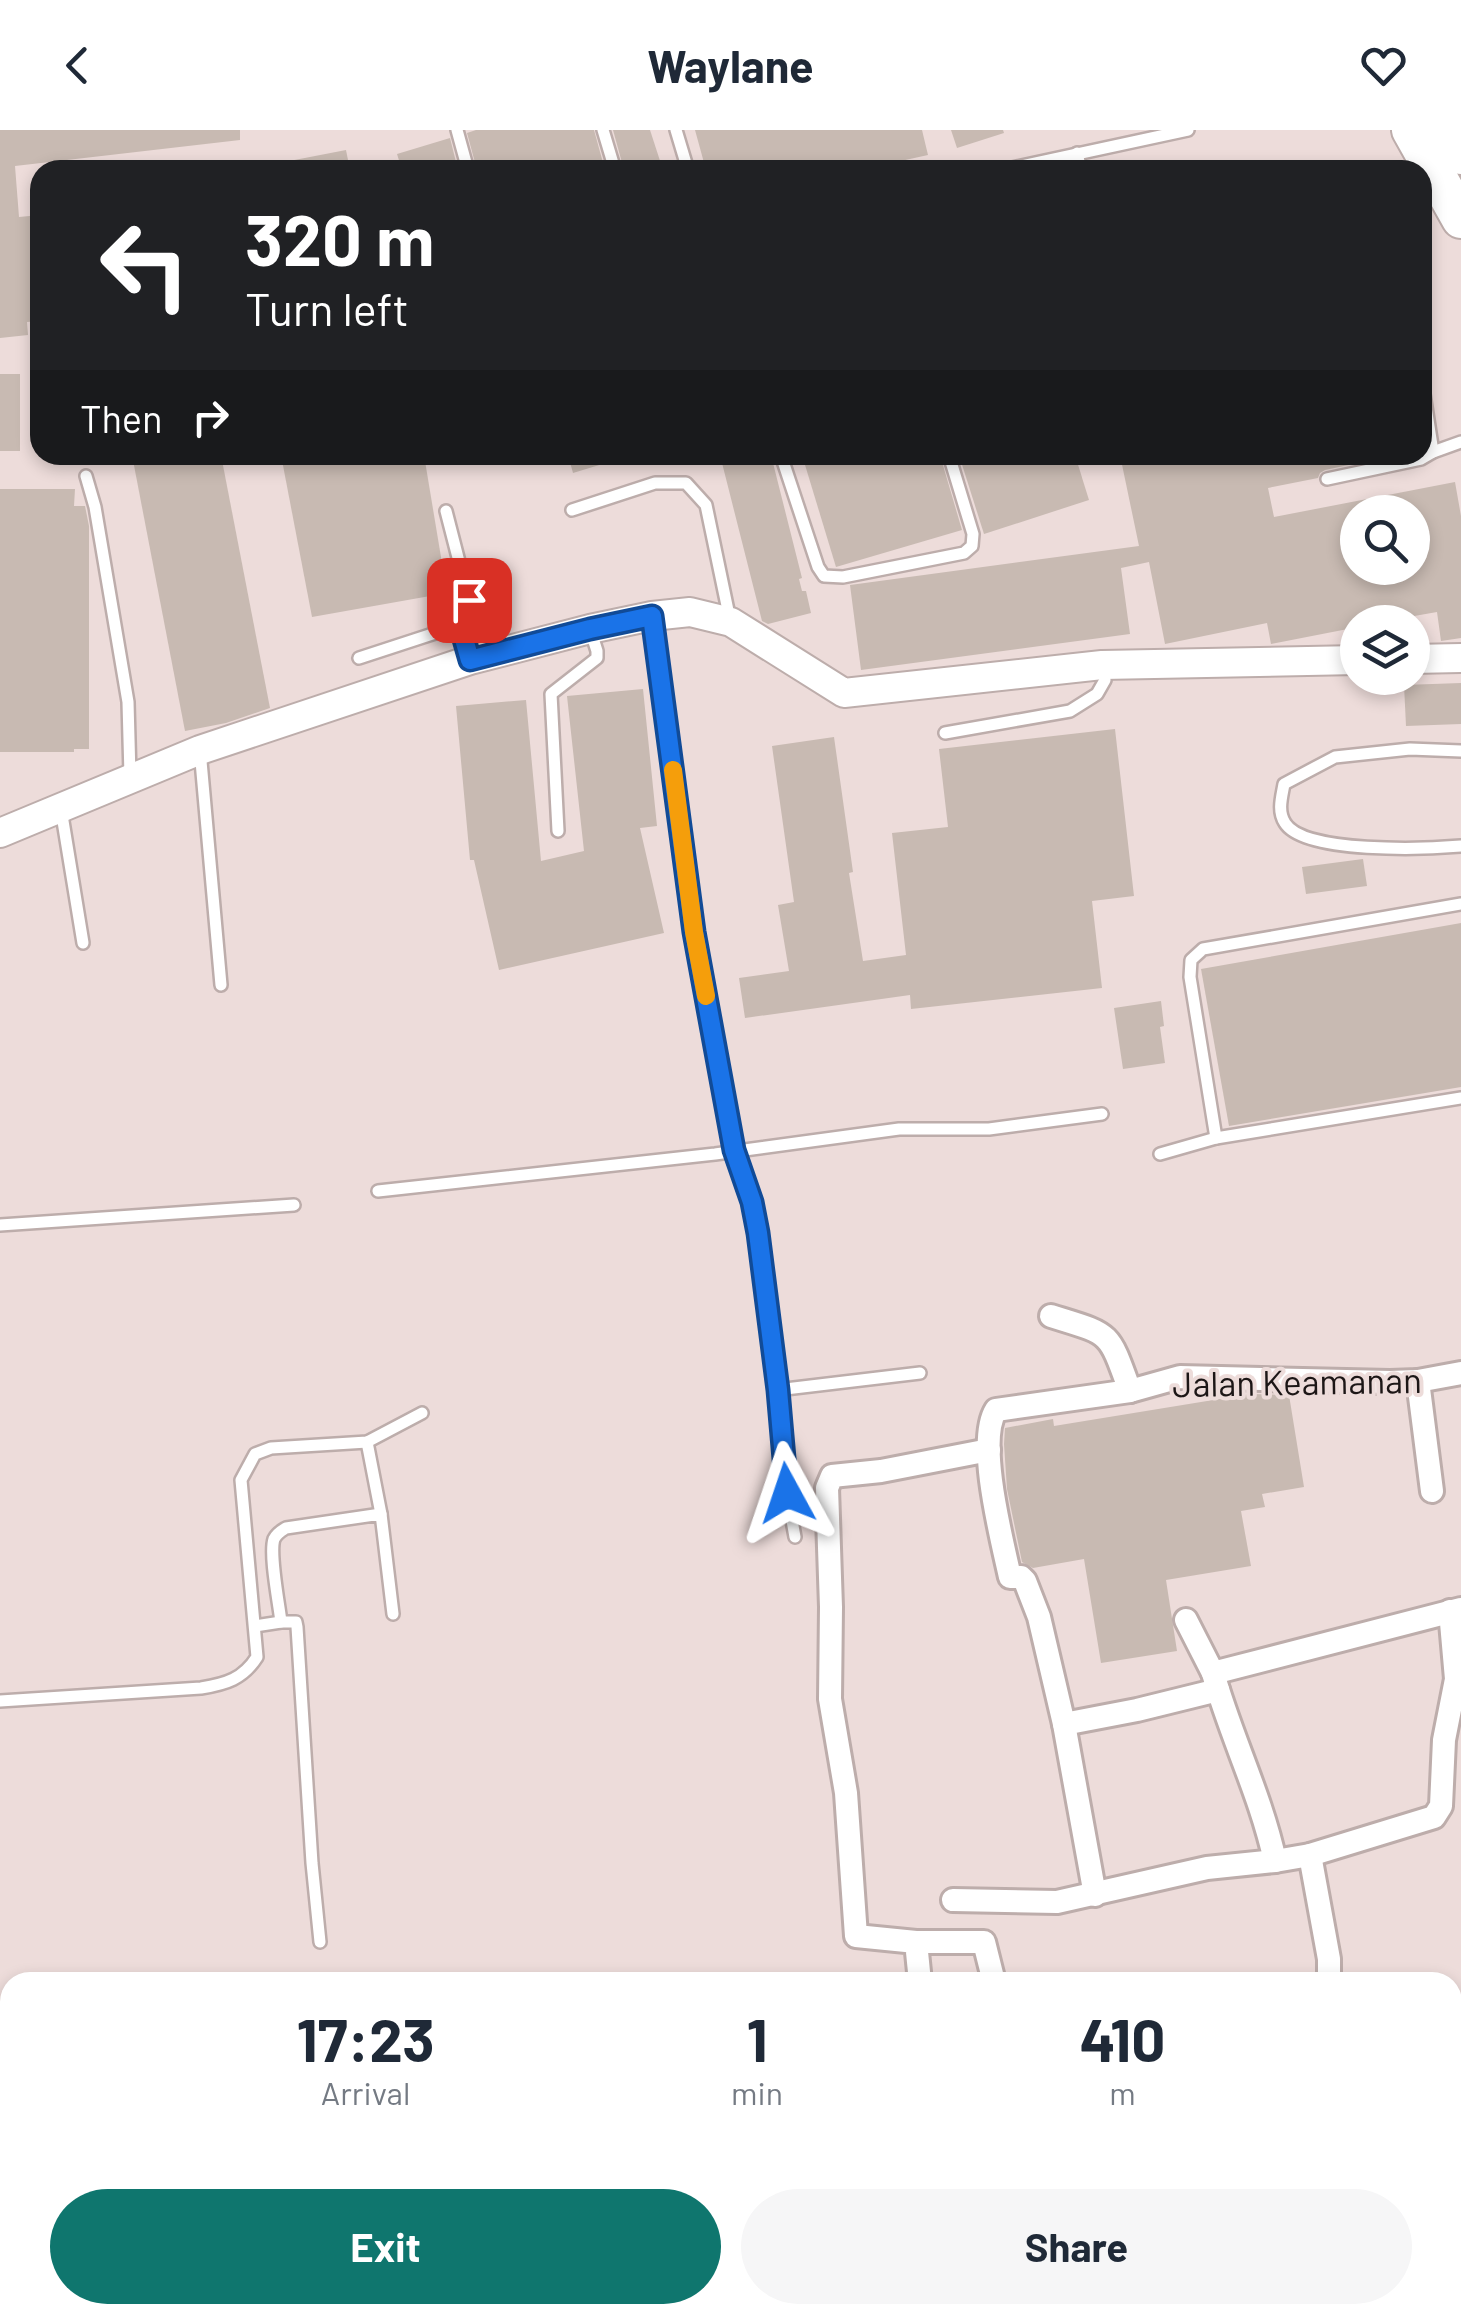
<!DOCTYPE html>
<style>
:root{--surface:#fff;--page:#f6f6f7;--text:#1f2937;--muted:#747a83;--accent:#0f766e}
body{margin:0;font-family:Barlow,sans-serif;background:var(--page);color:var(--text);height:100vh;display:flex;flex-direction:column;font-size:38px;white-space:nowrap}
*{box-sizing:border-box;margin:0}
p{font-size:32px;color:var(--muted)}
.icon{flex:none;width:55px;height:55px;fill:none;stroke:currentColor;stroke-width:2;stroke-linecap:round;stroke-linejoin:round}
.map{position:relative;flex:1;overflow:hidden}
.drawer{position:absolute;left:0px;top:1842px;width:1462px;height:352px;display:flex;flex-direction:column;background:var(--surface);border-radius:30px 30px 0 0;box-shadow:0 5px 15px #0003}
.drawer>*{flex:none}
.top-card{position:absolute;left:30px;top:30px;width:1402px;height:305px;border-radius:30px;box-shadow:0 5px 15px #0003;background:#202124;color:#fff;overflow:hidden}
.fabs{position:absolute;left:1340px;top:365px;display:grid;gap:20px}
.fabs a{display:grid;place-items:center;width:90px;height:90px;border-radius:50%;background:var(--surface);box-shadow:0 5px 15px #0003;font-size:50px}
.pin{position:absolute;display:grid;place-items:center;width:85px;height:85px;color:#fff;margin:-42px;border-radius:20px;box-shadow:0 5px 15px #0006}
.me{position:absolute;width:110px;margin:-55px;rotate:355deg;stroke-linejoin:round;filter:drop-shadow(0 0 8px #0008)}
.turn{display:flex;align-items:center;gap:35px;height:210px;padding:0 50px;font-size:45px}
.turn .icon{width:130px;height:130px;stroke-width:2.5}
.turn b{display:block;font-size:70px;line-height:85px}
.then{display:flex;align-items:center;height:95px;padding:0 50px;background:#0003;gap:20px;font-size:38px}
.eta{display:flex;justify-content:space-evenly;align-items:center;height:170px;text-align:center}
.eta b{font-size:60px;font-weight:700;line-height:70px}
.button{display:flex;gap:20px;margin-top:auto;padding:20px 50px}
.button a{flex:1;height:115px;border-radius:60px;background:var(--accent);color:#fff;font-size:40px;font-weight:700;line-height:115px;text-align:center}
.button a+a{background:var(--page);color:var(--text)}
header{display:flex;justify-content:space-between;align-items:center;height:130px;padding:0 50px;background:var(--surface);font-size:45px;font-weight:700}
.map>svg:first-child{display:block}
.building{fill:#c8bab2;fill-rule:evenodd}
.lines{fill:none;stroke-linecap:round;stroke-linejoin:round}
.service-casing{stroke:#bdadab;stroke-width:16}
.minor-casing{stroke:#bdadab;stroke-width:28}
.tertiary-casing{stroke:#bdadab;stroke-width:32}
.trunk-casing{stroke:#bdadab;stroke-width:42}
.service{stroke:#fff;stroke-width:11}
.minor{stroke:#fff;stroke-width:22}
.tertiary{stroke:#fff;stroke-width:28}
.trunk{stroke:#fff;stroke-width:38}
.route-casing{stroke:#114b97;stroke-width:25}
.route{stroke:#1a73e8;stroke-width:18}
.slow{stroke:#f59e0b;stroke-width:18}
.labels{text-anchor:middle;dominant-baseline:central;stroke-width:8;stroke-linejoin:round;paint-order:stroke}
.street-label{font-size:35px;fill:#1c1616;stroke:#eddcda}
</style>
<header><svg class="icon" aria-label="back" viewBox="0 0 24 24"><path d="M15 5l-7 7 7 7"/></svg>Waylane<svg class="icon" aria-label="heart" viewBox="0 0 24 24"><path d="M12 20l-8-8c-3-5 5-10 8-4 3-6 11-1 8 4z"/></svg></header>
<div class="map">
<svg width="1461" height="2193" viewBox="0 0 1461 2193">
<rect width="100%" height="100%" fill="#eddcda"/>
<!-- building -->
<g class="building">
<polygon points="0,0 240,0 240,10 15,36 19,87 40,85 40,191 27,192 28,205 0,208"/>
<polygon points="476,0 594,0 605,40 477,40 467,3"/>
<polygon points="613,0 650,0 663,40 624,40"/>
<polygon points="695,0 922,0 928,25 869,38 870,40 706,40"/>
<polygon points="951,0 1003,0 1004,3 957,18"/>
<polygon points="450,8 458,40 402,40 397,24"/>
<polygon points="346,20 350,40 280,40 279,33"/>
<rect x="0" y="244" width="20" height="77"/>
<polygon points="132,325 221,325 270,578 226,593 185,601"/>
<polygon points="281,325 424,325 447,463 312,487"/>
<polygon points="568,325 618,325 619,329 573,343"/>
<polygon points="738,325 771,325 802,448 799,449 802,461 806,461 811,483 768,494 762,491 721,329"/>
<polygon points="802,325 940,325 962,400 836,437"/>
<polygon points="959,325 1075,325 1089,370 984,404"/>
<path d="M1120 325H1395L1325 340 1320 343 1318 348 1268 358 1274 387 1455 352 1461 386V508L1441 511 1437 482 1380 492H1358V497L1271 514 1267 493 1165 514 1149 432 1121 438 1130 504 861 540 850 455 1139 416ZM1358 382H1412V438H1358Z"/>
<polygon points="0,359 75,359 74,376 85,376 89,396 89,619 74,619 74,622 0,622"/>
<polygon points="1461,553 1461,594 1406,596 1404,555"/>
<polygon points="643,559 657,696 640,698 664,803 499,840 474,730 470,730 456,576 526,570 541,731 584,721 567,566"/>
<polygon points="1115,599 1134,766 1092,771 1102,858 911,879 910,865 745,888 739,848 789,841 778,775 794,772 772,616 834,607 853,742 849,743 863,831 906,825 892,703 948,697 939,619"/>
<polygon points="1363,729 1367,756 1306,764 1302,737"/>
<polygon points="1461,793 1461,957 1229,996 1201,839"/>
<polygon points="1161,871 1164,896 1160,897 1165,933 1123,939 1114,878"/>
<polygon points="1250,1264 1289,1265 1304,1357 1262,1364 1265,1377 1241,1381 1251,1436 1166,1450 1177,1521 1101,1533 1084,1429 1033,1438 1022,1432 1007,1359 1004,1314 1005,1298 1053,1289 1054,1296"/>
</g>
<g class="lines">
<defs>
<g id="service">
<polyline points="457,0 468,40"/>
<polyline points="603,0 615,40"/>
<polyline points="676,0 688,40"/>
<polyline points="1077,23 1081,40"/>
<polyline points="1003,40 1188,0"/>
<polyline points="1422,251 1433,322"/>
<polyline points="781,325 818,437 824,446 843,447 964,423 972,416 973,404 949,325"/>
<polyline points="86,346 95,377 128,572 130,646"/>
<polyline points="1327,349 1421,329 1433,322 1461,312"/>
<polyline points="572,380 655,353 686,353 706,375 730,490"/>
<polyline points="446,381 472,482 470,487 460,495"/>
<polyline points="652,486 694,802 734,1021 751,1071 759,1103 787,1363 795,1407"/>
<polyline points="359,528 460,495 469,529"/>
<polyline points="945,603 1070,581 1097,564 1105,550 1102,535"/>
<polyline points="200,620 221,855"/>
<path d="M1461 621 1410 619 1335 627 1284 654C1282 666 1277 681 1285 693 1304 724 1426 719 1461 716"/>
<polyline points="61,679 83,813"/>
<polyline points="558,701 551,564 597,528 597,521 590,499"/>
<polyline points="1216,1008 1190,847 1191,830 1203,819 1461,774"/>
<polyline points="1160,1024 1216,1008 1461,968"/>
<polyline points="378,1061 715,1024 899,999 989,999 1102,984"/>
<polyline points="0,1095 294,1075"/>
<polyline points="777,1260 920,1243"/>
<polyline points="367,1312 381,1384"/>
<path d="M281 1492C279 1474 269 1424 274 1409 277 1403 281 1401 286 1398L381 1384 393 1484"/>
<polyline points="255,1496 281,1492 296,1492 297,1497 312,1733 320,1812"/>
<path d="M0 1571 201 1558C226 1554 243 1549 257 1527L241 1350 255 1324 271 1318 367 1312 422 1283"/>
<polyline points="0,2032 10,2029"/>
<polyline points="256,2185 256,2193"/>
<polyline points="924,2185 925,2193"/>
<polyline points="1113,2185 1115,2193"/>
<polyline points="0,2192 54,2185"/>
</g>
<g id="minor">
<path d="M1051 1186C1112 1205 1108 1200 1130 1261"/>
<polyline points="1418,1251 1432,1361"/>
<polyline points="1186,1490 1213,1543 1461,1479"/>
<path d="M1213 1543C1231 1607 1261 1666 1275 1731"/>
<polyline points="1064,1594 1137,1580 1218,1560"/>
<polyline points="1310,1725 1329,1829 1329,1852"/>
<path d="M1095 1765 1064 1594 1039 1487 1025 1451 1021 1447H1010C1002 1410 976 1311 996 1280L1130 1261 1180 1247 1390 1252 1418 1251 1461 1243"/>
<polyline points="953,1770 1057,1772 1207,1738 1275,1731 1310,1725 1434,1687 1441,1676 1444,1610 1456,1549 1450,1481"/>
<polyline points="916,1812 984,1812 994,1852"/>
<polyline points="920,1852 916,1812 856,1806 846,1663 830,1569 831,1477 827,1358 832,1346 881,1341 989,1320"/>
<polyline points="1452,2121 1461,2122"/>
<polyline points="454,2193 454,2185"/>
</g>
<g id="tertiary">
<polyline points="1412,529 1461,528"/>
<polyline points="0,703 200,620 470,530 590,499 652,486 690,482 731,492 844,563 1102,535 1358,530"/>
</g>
<g id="trunk">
<polyline points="1411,0 1461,89"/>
<polyline points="1448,0 1461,25"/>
</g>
</defs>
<!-- service casing -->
<use href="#service" class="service-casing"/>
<!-- minor casing -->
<use href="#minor" class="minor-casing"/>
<!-- tertiary casing -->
<use href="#tertiary" class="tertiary-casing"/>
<!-- trunk casing -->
<use href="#trunk" class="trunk-casing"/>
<!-- service -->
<use href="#service" class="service"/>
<!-- minor -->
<use href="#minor" class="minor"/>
<!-- tertiary -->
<use href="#tertiary" class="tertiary"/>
<!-- trunk -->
<use href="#trunk" class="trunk"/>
</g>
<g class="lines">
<defs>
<path id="route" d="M469 470C472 484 470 487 460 495L470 530 590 499 652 486 694 802 734 1020 752 1072 758 1103 778 1260 787 1363"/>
</defs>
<!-- route casing -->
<use href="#route" class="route-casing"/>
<!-- route -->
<use href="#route" class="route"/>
<!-- slow -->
<polyline class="slow" points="673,640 694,802 706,866"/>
</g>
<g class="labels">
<!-- street labels -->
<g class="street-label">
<text transform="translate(1297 1251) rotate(-1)">Jalan Keamanan</text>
</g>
</g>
</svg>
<div class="fabs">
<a><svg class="icon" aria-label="search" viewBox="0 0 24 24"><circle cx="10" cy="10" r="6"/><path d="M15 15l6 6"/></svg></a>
<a><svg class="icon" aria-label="layers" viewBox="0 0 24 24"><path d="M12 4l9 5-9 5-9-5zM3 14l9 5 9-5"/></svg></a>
</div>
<div class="pin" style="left:469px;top:470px;background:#d93025"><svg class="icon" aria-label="arrive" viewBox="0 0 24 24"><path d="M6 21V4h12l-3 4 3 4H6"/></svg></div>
<svg class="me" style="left:787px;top:1363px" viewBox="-20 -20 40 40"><path d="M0-17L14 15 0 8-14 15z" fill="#1a73e8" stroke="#fff" stroke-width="4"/></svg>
<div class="top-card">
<div class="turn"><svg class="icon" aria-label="left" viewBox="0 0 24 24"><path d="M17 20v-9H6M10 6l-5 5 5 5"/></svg><div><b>320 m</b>Turn left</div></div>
<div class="then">Then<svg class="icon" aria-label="right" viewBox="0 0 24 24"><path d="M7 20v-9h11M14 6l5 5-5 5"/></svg></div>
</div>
<section class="drawer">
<div class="eta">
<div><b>17:23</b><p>Arrival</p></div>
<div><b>1</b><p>min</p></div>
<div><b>410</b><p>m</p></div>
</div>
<div class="button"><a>Exit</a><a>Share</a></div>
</section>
</div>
